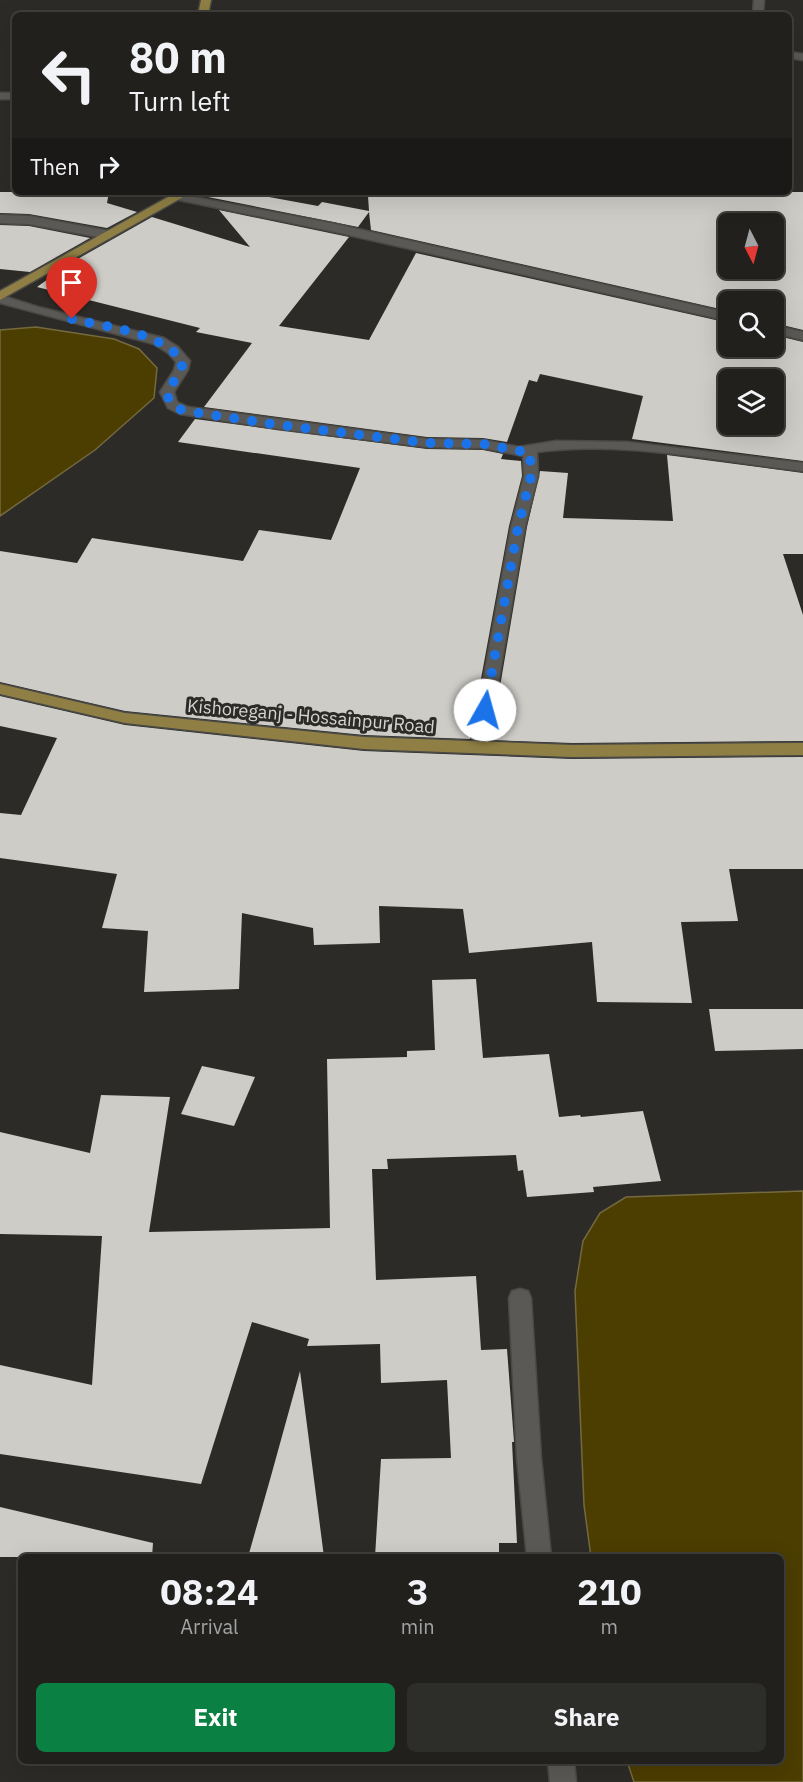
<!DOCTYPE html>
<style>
:root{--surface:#21201d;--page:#2d2d2a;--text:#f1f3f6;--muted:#a2a3a4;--line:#3e3e3b;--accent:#0b8043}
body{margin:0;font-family:"IBM Plex Sans",sans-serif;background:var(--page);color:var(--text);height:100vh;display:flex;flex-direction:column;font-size:22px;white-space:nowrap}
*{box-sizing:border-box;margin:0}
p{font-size:20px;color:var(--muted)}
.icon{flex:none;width:33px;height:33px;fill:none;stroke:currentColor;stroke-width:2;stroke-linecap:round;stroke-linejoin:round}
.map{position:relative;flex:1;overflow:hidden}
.sheet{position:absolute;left:18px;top:1554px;width:766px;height:210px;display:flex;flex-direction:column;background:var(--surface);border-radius:9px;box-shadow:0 6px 24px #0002,0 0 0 2px var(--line)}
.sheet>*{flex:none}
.banner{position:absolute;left:12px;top:12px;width:780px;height:183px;border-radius:9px;box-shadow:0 6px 24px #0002,0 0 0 2px var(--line);background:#21201d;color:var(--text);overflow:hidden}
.needle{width:39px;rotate:174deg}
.buttons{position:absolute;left:718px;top:213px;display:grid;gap:12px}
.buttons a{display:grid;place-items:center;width:66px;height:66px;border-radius:9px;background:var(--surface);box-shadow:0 6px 24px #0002,0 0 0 2px var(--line);font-size:30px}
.pin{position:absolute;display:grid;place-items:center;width:51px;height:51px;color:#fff;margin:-62px -26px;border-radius:50% 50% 50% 0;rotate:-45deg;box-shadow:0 0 6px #0007}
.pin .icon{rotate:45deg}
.me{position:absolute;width:66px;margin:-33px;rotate:7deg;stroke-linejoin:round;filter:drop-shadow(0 0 4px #0008)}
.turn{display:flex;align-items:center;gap:21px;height:126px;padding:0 18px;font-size:27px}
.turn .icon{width:78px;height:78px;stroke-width:2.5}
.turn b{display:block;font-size:42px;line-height:51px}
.then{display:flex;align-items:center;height:57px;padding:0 18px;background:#0003;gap:12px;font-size:22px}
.eta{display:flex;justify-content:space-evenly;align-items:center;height:102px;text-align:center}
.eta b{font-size:36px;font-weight:700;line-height:42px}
.primary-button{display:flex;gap:12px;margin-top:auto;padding:12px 18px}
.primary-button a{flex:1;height:69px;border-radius:9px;background:var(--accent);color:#fff;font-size:24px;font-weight:700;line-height:69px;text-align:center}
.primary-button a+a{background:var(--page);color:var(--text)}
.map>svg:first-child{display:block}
.water{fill:#4c3d00;stroke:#756a3f;stroke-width:1.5}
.building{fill:#cdccc7;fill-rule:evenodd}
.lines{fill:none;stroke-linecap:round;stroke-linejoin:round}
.minor-casing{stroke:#4a4946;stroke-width:3}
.major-casing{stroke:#4a4946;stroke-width:3}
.minor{fill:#5b5955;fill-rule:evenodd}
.major{fill:#8f7f44;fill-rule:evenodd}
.route{stroke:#1a73e8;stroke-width:10;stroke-dasharray:0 18}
.labels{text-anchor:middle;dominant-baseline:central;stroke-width:6;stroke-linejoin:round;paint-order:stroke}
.street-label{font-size:18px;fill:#d5d4d2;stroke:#2c2b27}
</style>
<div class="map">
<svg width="803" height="1782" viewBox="0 0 803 1782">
<rect width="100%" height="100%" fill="#2c2b27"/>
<!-- water -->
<g class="water">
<polygon points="36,327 114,339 139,349 157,368 154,398 95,450 0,516 0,330"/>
<polygon points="803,1191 803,1782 634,1782 627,1761 782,1761 782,1557 591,1557 584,1505 575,1291 583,1241 600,1213 626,1197"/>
</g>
<!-- building -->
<g class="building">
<polygon points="0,192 109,192 107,203 137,212 107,228 29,214 0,213"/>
<path d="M203 192H241L318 206 322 202 369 211 368 196 502 192H803V330L774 323V302H729V311L371 230 369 212 358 227 208 197ZM729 224H774V268H729Z"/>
<path d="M219 210 349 237 279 326 369 340 416 253 729 323V346H774V335L803 342V461L632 439 643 396 540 374 537 382 529 380 507 442 483 438 427 437 204 407 252 343 196 332 200 328 37 287 55 274H51L152 217 250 247ZM729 380H774V424H729Z"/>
<polygon points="0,225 29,226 90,238 30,272 0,269"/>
<polygon points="195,419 427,449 483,450 503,454 501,459 521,461 522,476 509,526 470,739 364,735 125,711 0,682 0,551 77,563 92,538 243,561 259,530 331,540 360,468 178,442"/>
<polygon points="667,455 803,473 803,554 783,554 803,615 803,741 572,743 491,740 527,527 540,471 568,473 563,518 673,521"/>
<polygon points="0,696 125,725 364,751 572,759 803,757 803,869 729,869 738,921 681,922 692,1003 597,1002 592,942 469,953 463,909 379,906 380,943 314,945 313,928 242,913 239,989 144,992 148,931 102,928 117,874 0,858 0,813 21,815 57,738 0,726"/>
<polygon points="476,979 483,1058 549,1054 559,1117 580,1115 581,1117 643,1111 661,1181 593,1187 594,1192 527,1197 523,1170 518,1171 516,1155 387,1159 388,1169 372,1169 376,1280 476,1276 481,1350 507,1349 514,1442 512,1442 517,1543 499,1543 499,1557 375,1557 381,1459 451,1458 447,1380 381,1383 380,1344 307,1346 309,1339 252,1322 201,1484 0,1454 0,1365 92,1385 102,1236 0,1234 0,1132 90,1153 101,1095 170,1097 149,1232 330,1228 327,1059 407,1057 407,1051 435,1050 432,980"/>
<polygon points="709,1009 803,1009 803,1049 715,1051"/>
<polygon points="202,1066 255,1077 234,1126 181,1114"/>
<polygon points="300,1371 324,1557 248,1557 271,1476"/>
<polygon points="0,1507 153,1543 152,1557 0,1557"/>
</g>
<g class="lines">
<defs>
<g id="minor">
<polygon points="754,0 764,0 763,15 753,15"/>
<polygon points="789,52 803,54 803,60 789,58"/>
<rect x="0" y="93" width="15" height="6"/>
<polygon points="178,194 331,223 729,313 729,321 331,231 174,199 172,197"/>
<polygon points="0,215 29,216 109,231 115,235 109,239 29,224 0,223"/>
<path d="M0 295 38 307 164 338 178 347 190 361 188 370 174 392 177 402 188 407 427 439 483 440 519 447 556 441 627 442 803 463V471C715 461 625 440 537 452L538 476 525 527 487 748 485 752H473L471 748 511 527 524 476 523 456 483 448 427 447 279 429 180 414 168 408 160 392 174 370 176 362 168 353 154 344 0 303Z"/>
<polygon points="774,325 803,332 803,340 774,333"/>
<polygon points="520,1289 528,1291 531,1298 541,1458 551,1557 527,1557 517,1458 509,1298 512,1291"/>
<polygon points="548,1761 574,1761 576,1782 550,1782"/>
</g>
<g id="major">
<polygon points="201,0 211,0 208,15 198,15"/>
<polygon points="177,192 192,192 0,300 0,291"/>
<polygon points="0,684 125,713 364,737 572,745 803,743 803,755 572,757 364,749 125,723 0,694"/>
</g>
</defs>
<!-- minor casing -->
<use href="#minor" class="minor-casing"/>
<!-- major casing -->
<use href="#major" class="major-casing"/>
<!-- minor -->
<use href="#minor" class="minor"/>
<!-- major -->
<use href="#major" class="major"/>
</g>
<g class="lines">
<!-- route -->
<path class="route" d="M72 319C110 328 157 331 183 361L181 370 167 392C169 405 174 407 185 411L279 425 427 443 483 444 530 453 531 476 518 527 485 710"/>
</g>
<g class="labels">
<!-- street labels -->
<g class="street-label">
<text transform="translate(311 716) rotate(5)">Kishoreganj - Hossainpur Road</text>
</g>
</g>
</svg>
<div class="buttons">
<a><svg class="needle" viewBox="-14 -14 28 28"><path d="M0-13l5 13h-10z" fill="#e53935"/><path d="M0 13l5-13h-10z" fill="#a2a3a4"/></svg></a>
<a><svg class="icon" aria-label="search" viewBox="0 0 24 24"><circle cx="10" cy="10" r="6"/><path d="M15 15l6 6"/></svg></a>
<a><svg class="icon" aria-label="layers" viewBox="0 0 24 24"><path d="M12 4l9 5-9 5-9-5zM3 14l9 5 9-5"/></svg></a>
</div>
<div class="pin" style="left:72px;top:319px;background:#d93025"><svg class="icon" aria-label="arrive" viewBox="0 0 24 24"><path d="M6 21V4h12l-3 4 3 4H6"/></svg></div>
<svg class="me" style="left:485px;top:710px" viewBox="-20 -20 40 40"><circle r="19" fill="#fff"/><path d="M0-13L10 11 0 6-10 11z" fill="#1a73e8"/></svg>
<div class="banner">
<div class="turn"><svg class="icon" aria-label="left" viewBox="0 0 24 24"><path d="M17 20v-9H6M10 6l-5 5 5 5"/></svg><div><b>80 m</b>Turn left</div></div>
<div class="then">Then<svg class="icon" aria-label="right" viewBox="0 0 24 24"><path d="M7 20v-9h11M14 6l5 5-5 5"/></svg></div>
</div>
<section class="sheet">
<div class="eta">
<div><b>08:24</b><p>Arrival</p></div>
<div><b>3</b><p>min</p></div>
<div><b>210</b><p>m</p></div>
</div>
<div class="primary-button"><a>Exit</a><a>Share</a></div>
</section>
</div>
